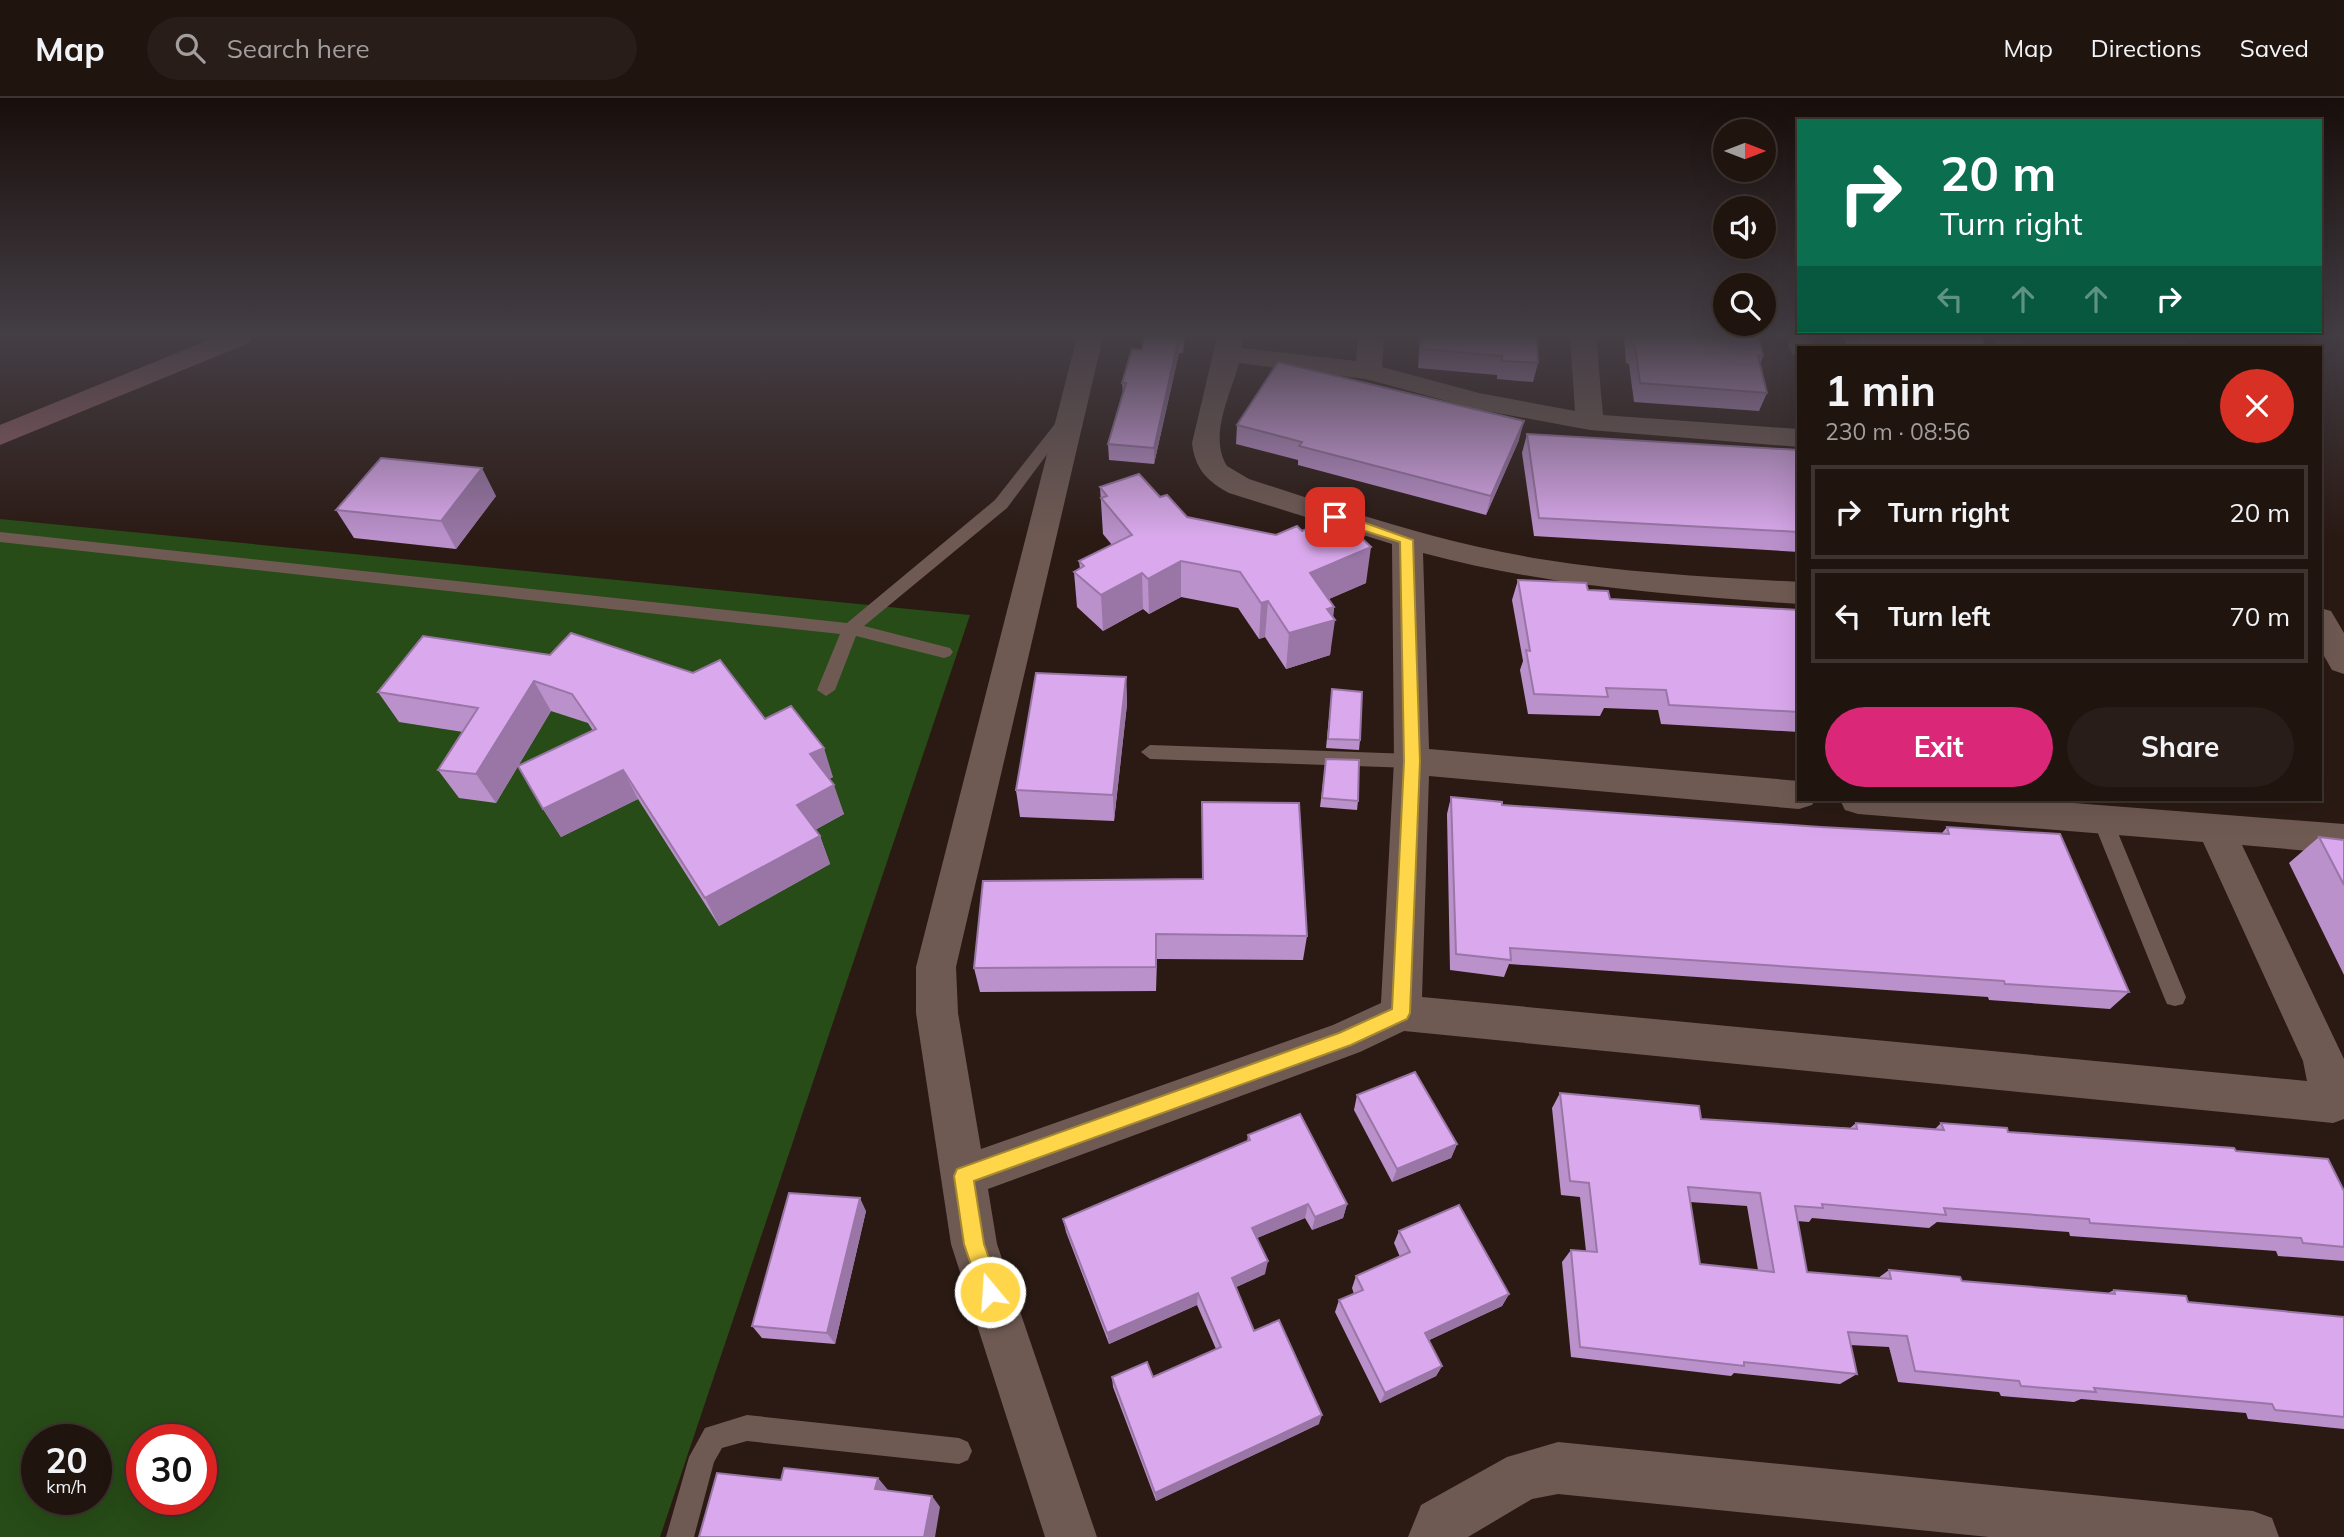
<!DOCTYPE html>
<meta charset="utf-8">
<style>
:root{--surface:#20140f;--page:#281d18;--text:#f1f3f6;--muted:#a29e9e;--line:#3d332f;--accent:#db2777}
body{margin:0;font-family:Mulish,sans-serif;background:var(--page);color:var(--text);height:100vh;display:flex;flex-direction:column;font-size:26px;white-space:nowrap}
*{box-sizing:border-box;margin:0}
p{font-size:23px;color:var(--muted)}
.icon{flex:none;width:38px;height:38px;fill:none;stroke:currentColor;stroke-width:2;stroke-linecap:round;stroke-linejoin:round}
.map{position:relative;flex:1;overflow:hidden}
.panel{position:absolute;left:1797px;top:248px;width:525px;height:455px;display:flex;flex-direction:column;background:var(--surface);border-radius:0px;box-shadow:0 7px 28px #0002,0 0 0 2px var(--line)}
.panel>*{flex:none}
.hud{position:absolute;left:1797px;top:21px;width:525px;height:214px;border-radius:0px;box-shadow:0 7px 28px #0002,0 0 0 2px var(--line);background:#0b6e4f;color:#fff;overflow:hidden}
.needle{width:46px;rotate:90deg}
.tools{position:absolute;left:1713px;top:21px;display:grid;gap:14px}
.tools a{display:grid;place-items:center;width:63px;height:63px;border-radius:50%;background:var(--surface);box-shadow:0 7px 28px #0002,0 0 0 2px var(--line);font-size:35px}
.speed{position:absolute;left:21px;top:1326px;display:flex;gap:14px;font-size:35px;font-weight:700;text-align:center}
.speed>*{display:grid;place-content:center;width:91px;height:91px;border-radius:50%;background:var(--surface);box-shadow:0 7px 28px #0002,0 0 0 2px var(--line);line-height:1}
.speed small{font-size:18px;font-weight:400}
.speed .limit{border:10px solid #d22;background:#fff;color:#111}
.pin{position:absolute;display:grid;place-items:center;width:60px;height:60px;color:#fff;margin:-30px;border-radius:14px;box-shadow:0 4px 10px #0006}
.me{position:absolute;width:77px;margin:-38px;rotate:342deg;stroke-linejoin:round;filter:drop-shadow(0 0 5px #0008)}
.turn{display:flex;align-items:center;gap:24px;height:147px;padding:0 28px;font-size:32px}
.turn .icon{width:91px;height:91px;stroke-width:2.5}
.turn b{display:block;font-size:49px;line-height:60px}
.lanes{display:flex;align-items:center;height:66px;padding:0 28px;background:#0003;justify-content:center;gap:35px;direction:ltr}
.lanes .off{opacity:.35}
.round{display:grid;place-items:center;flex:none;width:74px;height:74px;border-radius:37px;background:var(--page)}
.summary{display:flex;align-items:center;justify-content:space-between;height:119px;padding:0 28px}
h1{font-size:42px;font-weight:700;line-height:52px}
.cta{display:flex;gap:14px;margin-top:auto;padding:14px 28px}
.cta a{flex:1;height:80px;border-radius:42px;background:var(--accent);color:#fff;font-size:28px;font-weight:700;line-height:80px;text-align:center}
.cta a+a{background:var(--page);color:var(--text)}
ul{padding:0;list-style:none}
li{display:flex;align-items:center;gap:21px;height:94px;margin:0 14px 10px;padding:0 14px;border:4px solid var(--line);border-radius:0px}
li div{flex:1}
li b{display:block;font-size:26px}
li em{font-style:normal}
header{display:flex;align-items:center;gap:42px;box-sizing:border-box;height:98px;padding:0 35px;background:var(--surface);border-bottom:2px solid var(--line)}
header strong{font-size:33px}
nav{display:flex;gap:38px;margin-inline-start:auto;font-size:24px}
.search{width:490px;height:63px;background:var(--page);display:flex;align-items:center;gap:18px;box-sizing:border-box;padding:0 24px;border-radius:38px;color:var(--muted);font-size:26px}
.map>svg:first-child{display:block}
.green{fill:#274c17;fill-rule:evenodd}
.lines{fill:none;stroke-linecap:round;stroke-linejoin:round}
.lane{fill:#6f5a53;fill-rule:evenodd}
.street{fill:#6f5a53;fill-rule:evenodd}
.secondary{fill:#8e5e64;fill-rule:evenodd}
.wall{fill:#bb91cc;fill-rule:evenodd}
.shaded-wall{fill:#9976a6}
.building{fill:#daa9ed;stroke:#9976a6;stroke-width:2;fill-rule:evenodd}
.route{fill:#ffd54a;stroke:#a68a30;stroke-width:2}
</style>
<header>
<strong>Map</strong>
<div class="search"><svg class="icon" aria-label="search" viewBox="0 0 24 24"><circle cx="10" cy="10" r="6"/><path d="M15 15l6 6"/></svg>Search here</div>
<nav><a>Map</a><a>Directions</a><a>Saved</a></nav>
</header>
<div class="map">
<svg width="2344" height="1439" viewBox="0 0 2344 1439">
<rect width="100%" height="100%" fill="#2b1a14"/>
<!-- green -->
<path class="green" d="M0 421 970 517 660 1439H0ZM37 1342H96V1402H37ZM142 1342H201V1402H142Z"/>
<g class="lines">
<!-- lane -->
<g class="lane">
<polygon points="1067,316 1074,320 1007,410 864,528 950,550 953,554 950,558 944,560 856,538 835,592 826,598 817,592 840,536 0,444 0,434 847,525 995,402 1062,317"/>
<polygon points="1150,647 1412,656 1421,663 1412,670 1150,661 1141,654"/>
<polygon points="2103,715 2110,718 2113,723 2186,899 2183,906 2175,908 2167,906 2164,899 2093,723 2096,718"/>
<polygon points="747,1317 959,1340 968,1344 972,1353 968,1362 959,1366 747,1343 722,1350 714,1364 694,1439 666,1439 689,1359 705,1330"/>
</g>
<!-- street -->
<g class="street">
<path d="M1077 239H1103L956 869 958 915 981 1051 1333 927 1381 905 1394 663 1392 446 1229 395C1207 383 1195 371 1192 345L1217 239H1243L1242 250 1356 263 1358 239H1384L1382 269 1479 295 1575 313 1570 239H1596L1603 317 1799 331V349L1590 332 1476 311 1366 281 1239 265C1231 296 1208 338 1227 368L1249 381C1345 412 1441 445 1540 461 1626 475 1713 479 1799 484V506C1671 497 1547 488 1423 455L1429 651 1799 683V702H1815L1812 707 1799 711 1429 678 1422 899 2307 983 2303 963 2203 744 1858 716 1845 712 1840 702H2035L2344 726V756L2242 747 2344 961V1021L2333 1025 1404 933 1360 954 988 1091 997 1146 1097 1439H1045L951 1146 916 915V869Z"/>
<polygon points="1785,239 1811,239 1814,250 1799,250 1799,257 1792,256"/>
<polygon points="1994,239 2020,239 2024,250 1998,250"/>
<polygon points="2157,239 2183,239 2189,250 2163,250"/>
<polygon points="2320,510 2331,513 2344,535 2344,576 2332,572 2320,551"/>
<polygon points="1558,1344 2253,1413 2272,1420 2279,1439 1989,1439 1558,1396 1532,1401 1468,1439 1408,1439 1421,1407 1507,1359"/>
</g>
<!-- secondary -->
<polygon class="secondary" points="216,239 253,239 249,245 0,347 0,327"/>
</g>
<!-- wall -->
<g class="wall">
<polygon points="1144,239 1185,239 1183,255 1179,255 1154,366 1109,362 1108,346 1123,296 1122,285 1142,252"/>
<polygon points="1420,239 1537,239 1538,265 1533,284 1497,281 1497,277 1418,270"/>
<polygon points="1624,239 1759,239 1763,258 1760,267 1767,295 1759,313 1634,304 1629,266 1626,265"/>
<polygon points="1843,239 1981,239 1986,250 1847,250"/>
<polygon points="1237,327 1519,342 1486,417 1298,367 1298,362 1236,346"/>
<polygon points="1527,336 1799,352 1799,454 1534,438 1522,355"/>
<polygon points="1100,389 1160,399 1187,419 1276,437 1302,433 1366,485 1329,501 1334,509 1330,557 1286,571 1265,539 1259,541 1238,510 1181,499 1149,516 1143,511 1103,533 1077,509 1074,474 1080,471 1079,463 1112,447 1103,436"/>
<polygon points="496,398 456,451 354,440 336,412"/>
<polygon points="1518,482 1588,492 1610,501 1799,512 1799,634 1661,626 1658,612 1604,610 1600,618 1528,616 1520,572 1523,563 1512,502"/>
<polygon points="423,538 765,621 833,679 829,681 844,716 815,732 820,738 830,766 719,828 638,701 561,739 543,711 593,633 588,625 551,613 496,705 459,700 438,672 463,634 399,624 378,594"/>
<polygon points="1126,579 1127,606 1114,723 1020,719 1016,692"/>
<polygon points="1332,591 1360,642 1359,652 1326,650"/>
<polygon points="1326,661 1358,703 1357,712 1320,709"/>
<polygon points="1451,699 1502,707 1821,729 1942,735 1947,729 2129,894 2110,911 1989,902 1988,899 1509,866 1504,879 1450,872 1447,716"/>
<polygon points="1202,704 1307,838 1303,862 1157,861 1156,893 980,894 974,870 1202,781"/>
<polygon points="2319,739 2344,742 2344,877 2289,765"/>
<path d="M1560 995 1701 1021 1850 1030 1856 1025 1935 1031 1941 1025 2008 1034 2236 1053 2344 1093V1163L2278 1158 2276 1153 2070 1138 2069 1134 1937 1124 1929 1130 1812 1120 1809 1124 1797 1123 1807 1174 1878 1180 1889 1172 1962 1183 2108 1195 2114 1192 2188 1204 2344 1219V1331L2248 1321 2246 1315 2081 1301 2074 1304 2001 1298 1999 1294 1898 1284 1889 1249 1850 1247 1857 1276 1840 1286 1734 1275 1731 1278 1571 1259 1562 1164 1571 1152 1586 1153 1580 1099 1561 1097 1552 1010ZM1690 1104 1747 1108 1758 1172 1700 1166Z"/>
<polygon points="1357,997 1457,1046 1451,1060 1392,1084 1354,1012"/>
<polygon points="1248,1037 1347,1106 1343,1120 1312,1132 1305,1120 1257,1140 1265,1176 1236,1189 1254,1233 1319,1326 1156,1403 1113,1289 1112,1279 1153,1279 1216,1251 1197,1207 1109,1246 1066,1134 1063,1121 1247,1044"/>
<polygon points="866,1113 835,1246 762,1240 752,1228"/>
<polygon points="1399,1133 1509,1196 1502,1208 1429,1242 1442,1268 1436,1278 1380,1305 1335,1214 1339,1202 1354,1196 1352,1190 1356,1178 1400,1159 1394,1145"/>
</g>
<!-- shaded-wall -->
<g class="shaded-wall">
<polygon points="1179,239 1179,255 1154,366 1154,350"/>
<polygon points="1524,323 1519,342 1486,417 1491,398"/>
<polygon points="482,370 496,398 456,451 441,423"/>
<polygon points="1371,449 1366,485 1306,511 1310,475"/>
<polygon points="1181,463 1181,499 1149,516 1148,481"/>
<polygon points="1142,475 1143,511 1103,533 1101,497"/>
<polygon points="1268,503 1265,539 1259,541 1261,505"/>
<polygon points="1334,509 1332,522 1335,522 1330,557 1286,571 1289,535 1327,511"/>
<polygon points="1126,579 1127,606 1114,723 1113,697"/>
<polygon points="534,583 551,613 496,705 476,676"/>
<polygon points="824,650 833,679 820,685 810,656"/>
<polygon points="623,672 638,701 561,739 543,711"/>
<polygon points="834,687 844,716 807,736 797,707"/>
<polygon points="820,738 830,766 719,828 705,800"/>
<polygon points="1457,1046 1451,1060 1392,1084 1397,1071"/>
<polygon points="860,1100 866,1113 835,1246 827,1235"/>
<polygon points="1308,1106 1305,1120 1250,1143 1252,1130"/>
<polygon points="1347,1106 1343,1120 1312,1132 1315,1119"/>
<polygon points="1268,1163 1265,1176 1230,1192 1232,1180"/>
<polygon points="1198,1195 1197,1207 1109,1246 1107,1235"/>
<polygon points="1509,1196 1502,1208 1419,1247 1425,1235"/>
<polygon points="1442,1268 1436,1278 1380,1305 1385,1295"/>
<polygon points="1322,1317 1319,1326 1156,1403 1155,1395"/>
<polygon points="878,1380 888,1392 886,1403 875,1391"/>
<polygon points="932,1398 940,1409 935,1439 924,1439"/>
</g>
<!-- building -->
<g class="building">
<polygon points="1144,239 1179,239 1154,350 1108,346 1126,285 1122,285 1132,251 1142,252"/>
<polygon points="1422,239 1537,239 1538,265 1502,263 1502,258 1422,251"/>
<polygon points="1631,239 1759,239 1763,258 1758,258 1767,295 1640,285 1635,247 1632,247"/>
<polygon points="1857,239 1981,239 1986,250 1860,250"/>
<polygon points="1278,264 1524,323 1491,398 1299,348 1302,344 1237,327"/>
<polygon points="1527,336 1799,352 1799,434 1539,420"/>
<polygon points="381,360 482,370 441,423 336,412"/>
<polygon points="1139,376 1160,399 1167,397 1187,419 1276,437 1297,428 1302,433 1338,418 1371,449 1310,475 1334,509 1327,511 1335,522 1289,535 1268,503 1261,505 1240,474 1181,463 1148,481 1142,475 1101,497 1074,474 1084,468 1079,463 1132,437 1101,400 1107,398 1100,389"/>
<polygon points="1518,482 1586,485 1588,492 1608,493 1610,501 1799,512 1799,614 1669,607 1666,592 1606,590 1608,599 1534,596 1526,552 1530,553"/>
<polygon points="571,535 693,575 720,562 765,621 791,608 824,650 810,656 834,687 797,707 820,738 705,800 623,672 543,711 518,668 596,631 572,596 534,583 476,676 438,672 478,610 378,594 423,538 550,557"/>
<polygon points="1036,575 1126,579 1113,697 1016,692"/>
<polygon points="1332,591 1362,594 1360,642 1328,641"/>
<polygon points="1326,661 1359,662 1358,703 1322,700"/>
<polygon points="1451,699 1502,704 1502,707 1821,729 1949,736 1947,729 2060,736 2129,894 2005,886 2004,883 1510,850 1511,862 1456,856"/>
<polygon points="1202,704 1299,705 1307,838 1156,836 1156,869 974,870 983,783 1203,781"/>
<polygon points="2319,739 2344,742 2344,787"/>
<polygon points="1415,974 1457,1046 1397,1071 1357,997"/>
<path d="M1560 995 1699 1008 1701 1021 1857 1031 1856 1025 1944 1032 1941 1025 2007 1030 2008 1034 2234 1050 2236 1053 2328 1061 2344 1093V1149L2303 1145 2301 1140 2090 1125 2089 1121 1944 1110 1946 1117 1822 1106 1823 1110 1795 1108 1807 1174 1891 1181 1889 1172 1960 1179 1962 1183 2115 1196 2114 1192 2186 1198 2188 1204 2344 1219V1319L2275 1312 2272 1306 2094 1290 2096 1294 2021 1288 2019 1283 1915 1273 1907 1238 1848 1234 1857 1276 1744 1264V1268L1580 1249 1571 1152 1597 1154 1589 1085 1570 1083ZM1688 1089 1760 1095 1774 1174 1700 1166Z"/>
<polygon points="1300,1016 1347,1106 1315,1119 1308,1106 1252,1130 1268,1163 1232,1180 1254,1233 1279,1222 1322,1317 1155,1395 1112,1279 1147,1264 1153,1279 1221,1249 1198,1195 1107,1235 1063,1121 1250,1042 1248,1037"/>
<polygon points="789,1095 860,1100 827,1235 752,1228"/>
<polygon points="1459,1107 1509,1196 1425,1235 1442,1268 1385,1295 1339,1202 1363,1192 1356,1178 1410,1154 1399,1133"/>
<polygon points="784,1370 878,1380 875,1391 932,1398 924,1439 699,1439 717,1375 781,1382"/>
</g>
<!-- sky -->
<linearGradient id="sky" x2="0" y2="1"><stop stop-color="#180e0b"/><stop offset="0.54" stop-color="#443e45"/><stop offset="1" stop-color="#443e45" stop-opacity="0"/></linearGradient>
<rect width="2344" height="440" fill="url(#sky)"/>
<!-- route -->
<polygon class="route" points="1330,416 1340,416 1413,442 1420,663 1410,915 1407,921 1351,947 974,1083 984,1146 1001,1194 998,1202 990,1205 983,1202 964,1146 954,1078 957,1071 1339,935 1392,911 1404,663 1400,444 1330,422"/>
</svg>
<div class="tools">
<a><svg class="needle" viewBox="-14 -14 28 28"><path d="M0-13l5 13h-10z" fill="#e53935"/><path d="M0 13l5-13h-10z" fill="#a29e9e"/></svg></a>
<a><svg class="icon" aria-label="sound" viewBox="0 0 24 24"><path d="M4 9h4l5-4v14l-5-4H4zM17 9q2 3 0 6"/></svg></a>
<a><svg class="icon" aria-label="search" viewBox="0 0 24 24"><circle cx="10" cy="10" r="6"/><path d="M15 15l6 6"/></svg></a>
</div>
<div class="speed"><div>20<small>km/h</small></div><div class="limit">30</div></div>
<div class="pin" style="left:1335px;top:419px;background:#d93025"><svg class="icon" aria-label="arrive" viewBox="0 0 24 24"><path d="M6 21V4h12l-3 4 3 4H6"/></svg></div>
<svg class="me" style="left:990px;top:1194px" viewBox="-20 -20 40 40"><circle r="17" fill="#ffd54a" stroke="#fff" stroke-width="3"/><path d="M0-11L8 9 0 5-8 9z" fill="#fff"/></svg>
<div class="hud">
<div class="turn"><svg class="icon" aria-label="right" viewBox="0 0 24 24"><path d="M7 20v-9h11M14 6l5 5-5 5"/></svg><div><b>20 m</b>Turn right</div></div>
<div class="lanes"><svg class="icon off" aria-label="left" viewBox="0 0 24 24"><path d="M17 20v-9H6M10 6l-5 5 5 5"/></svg><svg class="icon off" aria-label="ahead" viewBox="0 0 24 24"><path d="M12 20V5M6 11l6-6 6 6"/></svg><svg class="icon off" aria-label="ahead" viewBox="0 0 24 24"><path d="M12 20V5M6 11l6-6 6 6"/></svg><svg class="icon" aria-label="right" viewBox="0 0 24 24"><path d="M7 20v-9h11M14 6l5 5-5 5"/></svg></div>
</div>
<section class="panel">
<div class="summary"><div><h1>1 min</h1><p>230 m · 08:56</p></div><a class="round" style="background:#d93025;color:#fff"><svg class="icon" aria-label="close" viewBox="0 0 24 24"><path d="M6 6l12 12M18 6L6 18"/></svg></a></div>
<ul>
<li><svg class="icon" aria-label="right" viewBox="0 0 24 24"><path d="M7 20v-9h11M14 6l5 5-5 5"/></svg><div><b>Turn right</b></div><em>20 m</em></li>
<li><svg class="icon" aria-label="left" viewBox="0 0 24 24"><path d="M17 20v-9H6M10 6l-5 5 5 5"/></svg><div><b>Turn left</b></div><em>70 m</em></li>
</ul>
<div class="cta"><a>Exit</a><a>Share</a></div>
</section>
</div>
